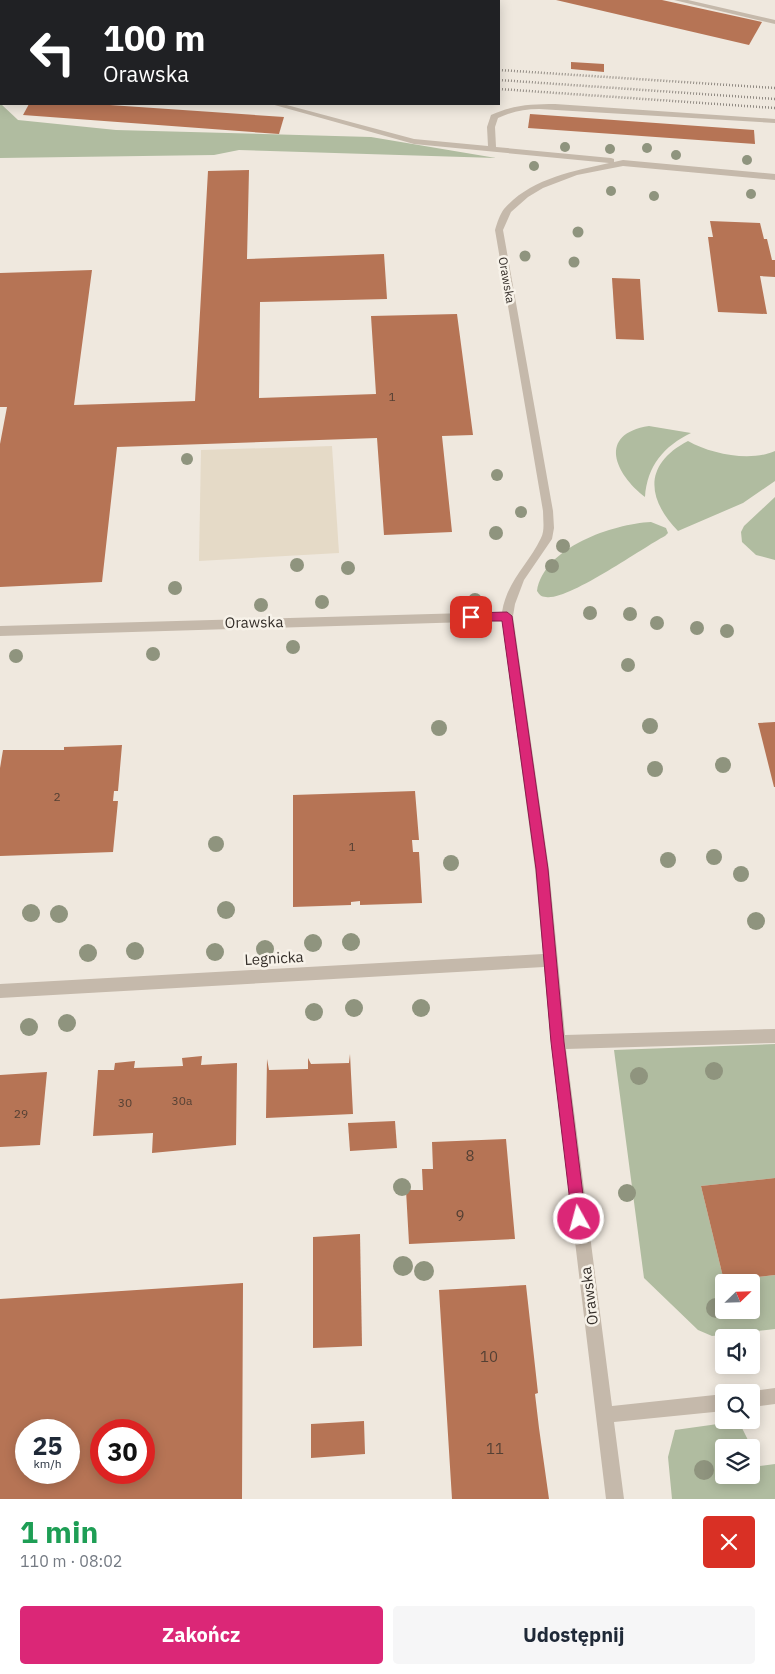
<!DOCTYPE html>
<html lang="pl">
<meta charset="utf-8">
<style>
:root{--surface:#fff;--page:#f6f6f7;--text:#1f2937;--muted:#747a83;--accent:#db2777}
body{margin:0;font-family:"IBM Plex Sans",sans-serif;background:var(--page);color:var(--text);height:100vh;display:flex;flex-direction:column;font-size:19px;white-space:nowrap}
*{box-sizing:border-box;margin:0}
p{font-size:16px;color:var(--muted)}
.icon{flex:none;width:28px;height:28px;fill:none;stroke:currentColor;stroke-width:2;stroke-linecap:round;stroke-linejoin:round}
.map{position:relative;height:1499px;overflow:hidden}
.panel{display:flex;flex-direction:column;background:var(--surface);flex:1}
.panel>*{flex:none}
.banner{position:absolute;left:0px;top:0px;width:500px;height:105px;box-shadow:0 2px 12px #0003;background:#202124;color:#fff;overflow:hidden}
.needle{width:32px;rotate:67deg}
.controls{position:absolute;left:715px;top:1274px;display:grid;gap:10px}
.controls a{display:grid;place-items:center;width:45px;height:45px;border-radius:5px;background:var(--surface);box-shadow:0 2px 12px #0003;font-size:25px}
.speed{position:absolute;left:15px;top:1419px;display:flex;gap:10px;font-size:25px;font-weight:700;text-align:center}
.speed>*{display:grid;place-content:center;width:65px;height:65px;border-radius:50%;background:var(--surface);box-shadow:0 2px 12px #0003;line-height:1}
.speed small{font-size:12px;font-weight:400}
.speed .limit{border:8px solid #d22;background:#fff;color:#111}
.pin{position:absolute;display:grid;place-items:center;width:42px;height:42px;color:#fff;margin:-21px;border-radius:10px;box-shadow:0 2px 8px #0006}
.me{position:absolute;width:55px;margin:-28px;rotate:353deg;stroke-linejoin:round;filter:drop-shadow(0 0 4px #0008)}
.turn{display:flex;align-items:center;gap:18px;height:105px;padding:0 20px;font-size:22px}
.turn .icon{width:65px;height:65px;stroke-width:2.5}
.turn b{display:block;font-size:35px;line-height:42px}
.round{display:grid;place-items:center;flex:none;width:52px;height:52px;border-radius:5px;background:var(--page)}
.summary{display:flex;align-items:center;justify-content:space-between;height:85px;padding:0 20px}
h1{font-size:30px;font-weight:800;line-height:38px;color:#1e9e55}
.button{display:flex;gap:10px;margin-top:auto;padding:10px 20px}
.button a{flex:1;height:58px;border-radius:5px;background:var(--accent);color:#fff;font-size:20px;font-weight:800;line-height:58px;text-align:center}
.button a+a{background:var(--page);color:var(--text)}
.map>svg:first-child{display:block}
.green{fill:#b0bca0;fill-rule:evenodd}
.plaza{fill:#e5dac7}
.building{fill:#b67455;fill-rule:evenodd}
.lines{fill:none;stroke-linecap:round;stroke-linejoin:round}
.minor{fill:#c5b9ab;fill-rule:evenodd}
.rail{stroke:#342e29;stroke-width:2.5;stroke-dasharray:0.5 2.5;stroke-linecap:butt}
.tree{fill:#8f947e}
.route{fill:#db2777;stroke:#8e194d}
.labels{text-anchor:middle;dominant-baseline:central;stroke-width:5;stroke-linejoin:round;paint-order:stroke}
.far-street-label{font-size:12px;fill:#342e29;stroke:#f7f2e9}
.number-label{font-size:12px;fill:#544034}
.street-label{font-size:15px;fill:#342e29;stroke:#f7f2e9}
.near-number-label{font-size:15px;fill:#544034}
</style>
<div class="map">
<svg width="775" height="1499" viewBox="0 0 775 1499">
<rect width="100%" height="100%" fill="#efe8de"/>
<!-- green -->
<g class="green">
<polygon points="0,95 1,104 18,120 116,130 371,137 496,158 239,150 214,155 0,158"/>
<path d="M649 426 691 433C664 446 647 466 645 497 615 474 597 434 649 426Z"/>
<path d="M688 441C711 454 750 462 775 451V481L743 503 678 531C646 498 644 464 688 441Z"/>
<polygon points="775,497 775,560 756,555 742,542 741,532 744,526"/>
<path d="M651 522 666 528 668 533 665 536C642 548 568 601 546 597 541 597 539 594 537 591 544 547 613 524 651 522Z"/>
<path d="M775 1044V1178L701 1186 724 1281 775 1275V1329L712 1336 698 1330 644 1278 614 1050ZM724 1282H751V1310H724Z"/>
<polygon points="732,1422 742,1428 748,1440 746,1447 724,1448 724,1475 751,1475 751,1467 775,1464 775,1499 672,1499 668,1457 675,1430"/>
</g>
<!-- plaza -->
<polygon class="plaza" points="332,446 339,553 199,561 201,450"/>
<!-- building -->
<g class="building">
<polygon points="556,0 662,0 762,22 749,45"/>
<polygon points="571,62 604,64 604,72 571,69"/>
<polygon points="29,104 95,104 284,117 279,134 23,115"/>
<polygon points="530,114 754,130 755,144 528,128"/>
<polygon points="249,170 247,259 384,254 387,299 260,302 259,398 376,394 371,316 457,314 473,435 442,436 452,532 384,535 377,438 117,447 102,582 0,587 0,444 7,407 0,407 0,273 92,270 74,405 195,401 208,171"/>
<polygon points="710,221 760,223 764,239 767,239 772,260 775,260 775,277 760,276 767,314 718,312 708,237 713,237"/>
<polygon points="612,278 640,279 644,340 616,339"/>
<polygon points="775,722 775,787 774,787 758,723"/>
<polygon points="122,745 118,791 114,791 113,801 118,801 113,852 0,856 0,768 3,750 64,750 64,747"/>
<polygon points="415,791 419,840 412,840 413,852 419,852 422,903 360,905 360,901 351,902 351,905 293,907 293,795"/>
<polygon points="350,1054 353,1114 266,1118 267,1059 269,1070 308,1069 308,1058 311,1064 349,1063"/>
<polygon points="202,1056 201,1065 237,1063 236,1145 152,1153 153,1133 93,1136 98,1070 114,1070 115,1063 135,1061 134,1068 183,1066 182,1058"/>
<polygon points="47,1072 40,1145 0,1147 0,1075"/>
<polygon points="395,1121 397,1148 350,1151 348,1123"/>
<polygon points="506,1139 515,1239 409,1244 406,1190 423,1190 422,1169 433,1169 432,1142"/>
<polygon points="775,1178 775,1275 724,1281 701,1186"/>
<polygon points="360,1234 362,1346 313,1348 313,1237"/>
<path d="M243 1283 242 1499H0V1299ZM26 1430H69V1472H26ZM101 1430H144V1472H101Z"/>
<polygon points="526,1285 538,1393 535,1394 539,1428 549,1499 452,1499 439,1290"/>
<polygon points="364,1421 365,1454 311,1458 311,1424"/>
</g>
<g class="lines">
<!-- minor -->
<g class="minor">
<polygon points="674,0 688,0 775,20 775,24"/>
<path d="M271 104H283L414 139 488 146 487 127 491 115C512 105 532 104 555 104L775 119V123L539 109C524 109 511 112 498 118L495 127 496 147 611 158 614 159V162L623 160 775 174V180L623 166 577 175 543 188 528 197 511 212 503 230 553 511 554 528 552 539 524 580 515 604 513 616 549 869 565 1035 775 1029V1043L566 1049 612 1406 724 1394V1411L614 1422 624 1499H606L551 1042 544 967 0 998V984L543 954 535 869 502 621 0 636V626L502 612C507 581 528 565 541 538 545 530 543 520 543 511L495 230C497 223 500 214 504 209 530 179 573 171 609 163L414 144Z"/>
<polygon points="775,1388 775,1404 751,1407 751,1392 746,1392"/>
</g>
<!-- rail -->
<g class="rail">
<polyline points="499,70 775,88"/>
<polyline points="499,80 775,99"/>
<polyline points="499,89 775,108"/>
</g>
</g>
<!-- trees -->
<g class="tree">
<circle cx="565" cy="147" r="5"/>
<circle cx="647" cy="148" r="5"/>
<circle cx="610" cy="149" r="5"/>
<circle cx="676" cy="155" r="5"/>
<circle cx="747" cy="160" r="5"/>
<circle cx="534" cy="166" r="5"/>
<circle cx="611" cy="191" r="5"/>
<circle cx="751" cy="194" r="5"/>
<circle cx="654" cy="196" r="5"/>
<circle cx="578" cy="232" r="5.5"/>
<circle cx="525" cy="256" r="5.5"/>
<circle cx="574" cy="262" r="5.5"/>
<circle cx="187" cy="459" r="6"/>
<circle cx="497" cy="475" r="6"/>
<circle cx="521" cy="512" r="6"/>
<circle cx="496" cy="533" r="7"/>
<circle cx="563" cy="546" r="7"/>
<circle cx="297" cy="565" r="7"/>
<circle cx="552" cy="566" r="7"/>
<circle cx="348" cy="568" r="7"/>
<circle cx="175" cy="588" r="7"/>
<circle cx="475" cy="600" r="7"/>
<circle cx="322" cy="602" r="7"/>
<circle cx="261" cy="605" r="7"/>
<circle cx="590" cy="613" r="7"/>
<circle cx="630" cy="614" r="7"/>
<circle cx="657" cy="623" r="7"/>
<circle cx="697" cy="628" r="7"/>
<circle cx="727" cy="631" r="7"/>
<circle cx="293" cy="647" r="7"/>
<circle cx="153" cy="654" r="7"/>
<circle cx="16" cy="656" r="7"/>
<circle cx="628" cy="665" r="7"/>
<circle cx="650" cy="726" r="8"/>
<circle cx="439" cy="728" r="8"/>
<circle cx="723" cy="765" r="8"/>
<circle cx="655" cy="769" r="8"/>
<circle cx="216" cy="844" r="8"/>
<circle cx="714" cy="857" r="8"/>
<circle cx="668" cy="860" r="8"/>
<circle cx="451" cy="863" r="8"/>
<circle cx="741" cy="874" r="8"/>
<circle cx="226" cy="910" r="9"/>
<circle cx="31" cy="913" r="9"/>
<circle cx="59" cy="914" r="9"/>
<circle cx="756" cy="921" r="9"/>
<circle cx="351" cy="942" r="9"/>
<circle cx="313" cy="943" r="9"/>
<circle cx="265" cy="949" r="9"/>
<circle cx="135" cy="951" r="9"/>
<circle cx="215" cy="952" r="9"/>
<circle cx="88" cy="953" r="9"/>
<circle cx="354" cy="1008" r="9"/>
<circle cx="421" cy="1008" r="9"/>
<circle cx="314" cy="1012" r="9"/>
<circle cx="67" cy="1023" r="9"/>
<circle cx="29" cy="1027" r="9"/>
<circle cx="714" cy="1071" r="9"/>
<circle cx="639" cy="1076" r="9"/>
<circle cx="402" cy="1187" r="9"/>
<circle cx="627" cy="1193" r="9"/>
<circle cx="403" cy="1266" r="10"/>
<circle cx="424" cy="1271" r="10"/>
<circle cx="716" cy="1308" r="10"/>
<circle cx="704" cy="1470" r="10"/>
</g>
<!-- route -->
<polygon class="route" points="507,612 512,616 548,869 564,1042 586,1219 584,1224 579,1226 574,1224 572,1219 551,1042 536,869 502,621 471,621 465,617 471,613"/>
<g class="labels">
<!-- far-street labels -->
<g class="far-street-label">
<text transform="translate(507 280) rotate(80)">Orawska</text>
</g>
<!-- number labels -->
<g class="number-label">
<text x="392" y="396">1</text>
<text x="57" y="796">2</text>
<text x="352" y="846">1</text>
<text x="182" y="1100">30a</text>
<text x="125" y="1102">30</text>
<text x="21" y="1113">29</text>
</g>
<!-- street labels -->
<g class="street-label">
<text transform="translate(254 622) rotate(-1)">Orawska</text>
<text transform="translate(274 958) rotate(-3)">Legnicka</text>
<text transform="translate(589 1296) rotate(-97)">Orawska</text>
</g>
<!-- near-number labels -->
<g class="near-number-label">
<text x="470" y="1155">8</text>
<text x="460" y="1215">9</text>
<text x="489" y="1356">10</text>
<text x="495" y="1448">11</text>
</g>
</g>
</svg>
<div class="controls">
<a><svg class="needle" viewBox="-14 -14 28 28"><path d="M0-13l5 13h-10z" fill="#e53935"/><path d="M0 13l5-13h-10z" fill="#747a83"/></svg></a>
<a><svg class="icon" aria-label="sound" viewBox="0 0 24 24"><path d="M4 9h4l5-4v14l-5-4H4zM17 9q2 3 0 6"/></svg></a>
<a><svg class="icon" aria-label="search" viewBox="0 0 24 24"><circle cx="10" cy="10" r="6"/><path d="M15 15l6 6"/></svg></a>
<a><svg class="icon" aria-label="layers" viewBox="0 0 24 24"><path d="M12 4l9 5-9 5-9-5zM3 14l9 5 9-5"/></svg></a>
</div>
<div class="speed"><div>25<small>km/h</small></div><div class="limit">30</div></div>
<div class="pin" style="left:471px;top:617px;background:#d93025"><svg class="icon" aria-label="arrive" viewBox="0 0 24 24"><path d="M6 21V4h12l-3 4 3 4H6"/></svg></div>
<svg class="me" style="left:579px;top:1219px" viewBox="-20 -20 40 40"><circle r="17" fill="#db2777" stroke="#fff" stroke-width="3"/><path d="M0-11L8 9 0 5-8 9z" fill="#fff"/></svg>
<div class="banner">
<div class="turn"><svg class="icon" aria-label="left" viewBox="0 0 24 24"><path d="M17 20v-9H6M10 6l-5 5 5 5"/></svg><div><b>100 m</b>Orawska</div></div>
</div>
</div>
<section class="panel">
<div class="summary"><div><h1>1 min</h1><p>110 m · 08:02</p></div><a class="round" style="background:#d93025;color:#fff"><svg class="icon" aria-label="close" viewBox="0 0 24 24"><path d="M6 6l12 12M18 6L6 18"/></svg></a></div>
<div class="button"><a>Zakończ</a><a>Udostępnij</a></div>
</section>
